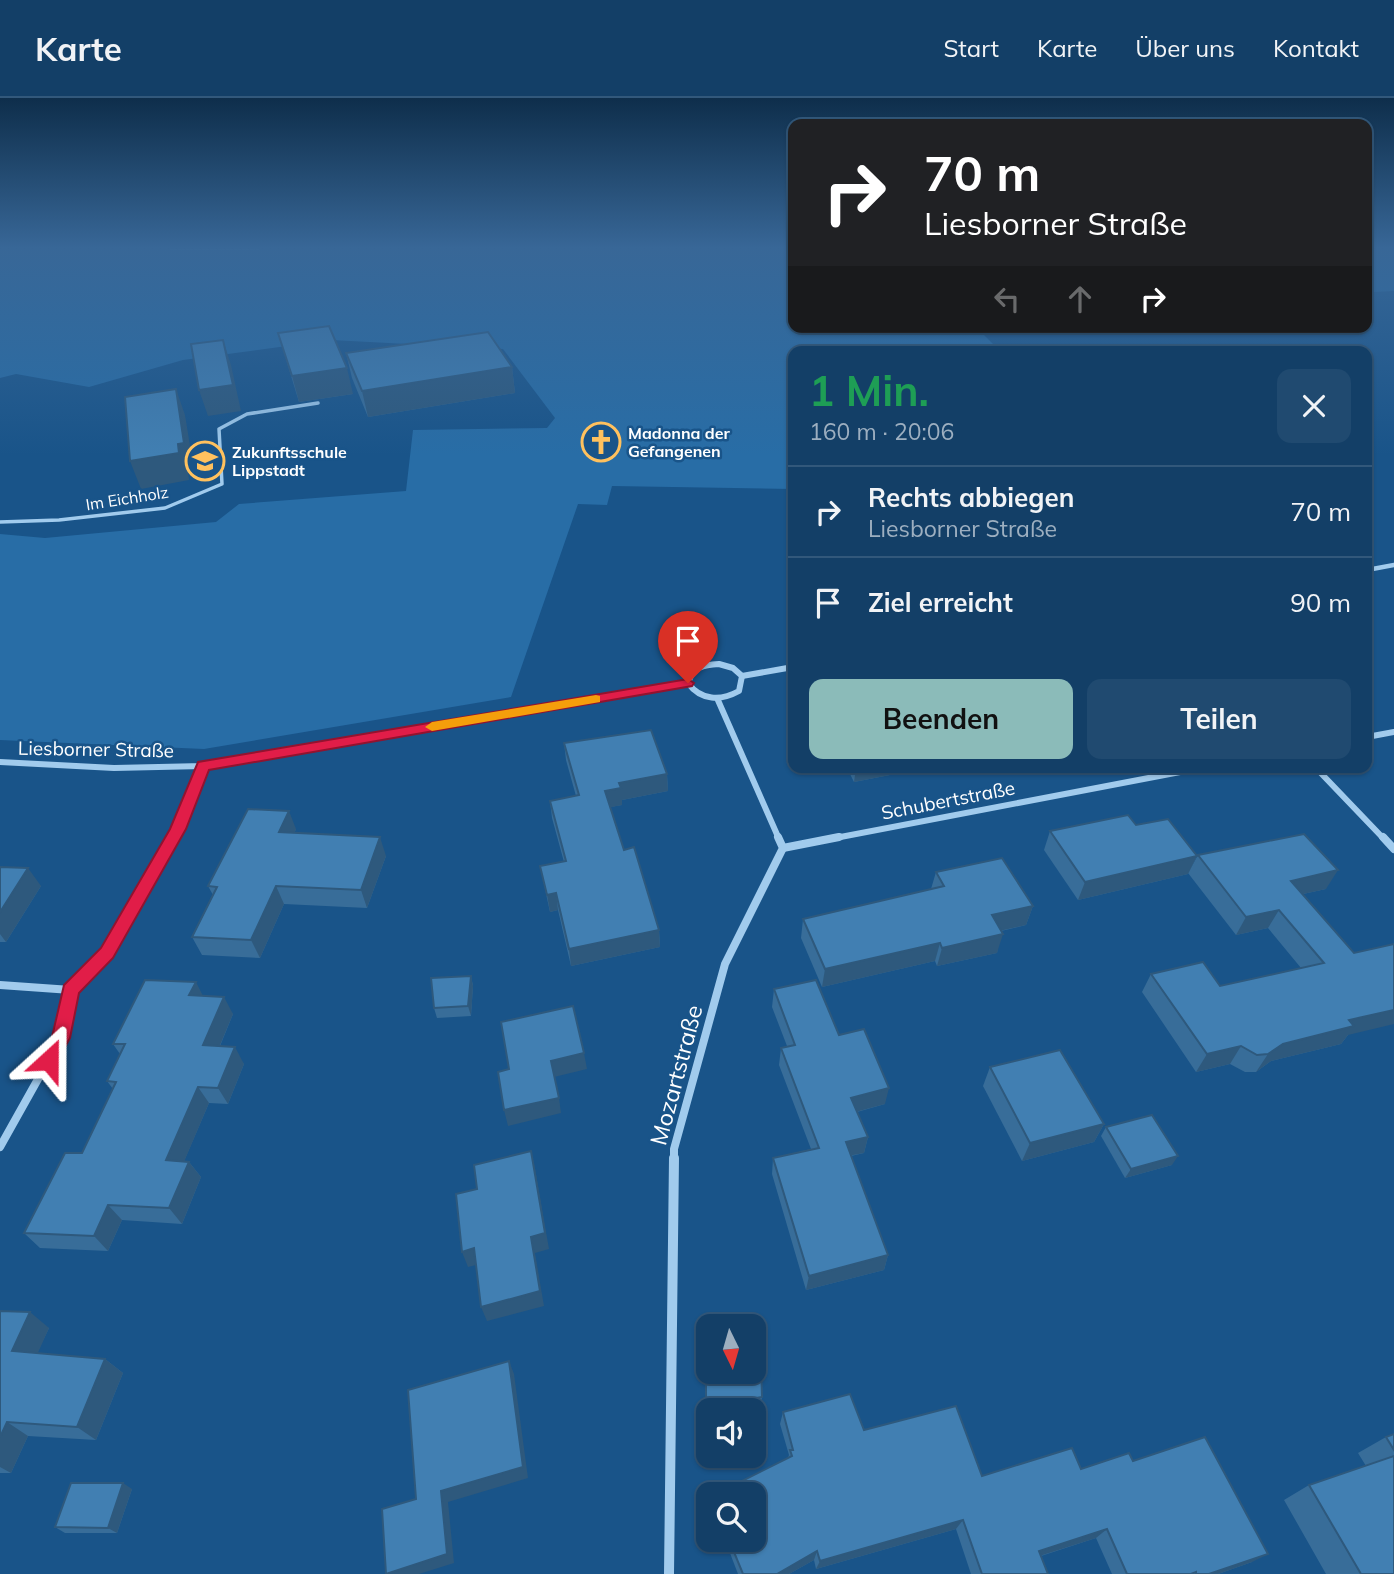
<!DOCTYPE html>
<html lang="de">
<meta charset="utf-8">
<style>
:root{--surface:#133f67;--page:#204a70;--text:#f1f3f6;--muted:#9dafc0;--line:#32587b;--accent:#8bbbb9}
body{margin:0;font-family:Mulish,sans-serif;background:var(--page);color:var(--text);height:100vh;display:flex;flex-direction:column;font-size:26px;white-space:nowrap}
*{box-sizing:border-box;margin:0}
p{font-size:23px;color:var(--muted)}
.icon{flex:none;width:38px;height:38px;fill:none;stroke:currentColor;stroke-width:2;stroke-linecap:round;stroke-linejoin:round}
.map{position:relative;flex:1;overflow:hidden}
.side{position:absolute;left:788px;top:248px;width:584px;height:427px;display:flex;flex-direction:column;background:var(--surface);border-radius:14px;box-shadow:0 2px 5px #0004,0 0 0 2px var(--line)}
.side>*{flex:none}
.guide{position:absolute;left:788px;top:21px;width:584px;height:214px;border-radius:14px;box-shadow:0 2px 5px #0004,0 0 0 2px var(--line);background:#202124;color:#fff;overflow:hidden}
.needle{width:46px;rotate:175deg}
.tools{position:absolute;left:696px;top:1216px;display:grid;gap:14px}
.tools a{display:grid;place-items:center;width:70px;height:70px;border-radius:14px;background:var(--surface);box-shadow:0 2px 5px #0004,0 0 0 2px var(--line);font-size:35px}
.pin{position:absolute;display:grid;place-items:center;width:60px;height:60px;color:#fff;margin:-72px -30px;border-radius:50% 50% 50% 0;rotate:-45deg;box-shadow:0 0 7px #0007}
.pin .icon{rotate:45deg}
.me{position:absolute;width:77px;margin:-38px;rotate:24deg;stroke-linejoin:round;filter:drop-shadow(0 0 5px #0008)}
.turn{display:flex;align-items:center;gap:24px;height:147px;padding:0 21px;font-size:32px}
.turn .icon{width:91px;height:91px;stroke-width:2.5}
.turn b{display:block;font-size:49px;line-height:60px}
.lanes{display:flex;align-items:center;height:66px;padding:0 21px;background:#0003;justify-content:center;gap:35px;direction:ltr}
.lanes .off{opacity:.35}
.round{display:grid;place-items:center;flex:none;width:74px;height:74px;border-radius:14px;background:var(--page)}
.head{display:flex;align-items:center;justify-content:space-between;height:119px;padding:0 21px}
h1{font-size:42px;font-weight:700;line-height:52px;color:#1e9e55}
.primary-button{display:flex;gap:14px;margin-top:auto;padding:14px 21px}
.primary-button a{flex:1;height:80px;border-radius:14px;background:var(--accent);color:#111;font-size:28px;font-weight:700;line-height:80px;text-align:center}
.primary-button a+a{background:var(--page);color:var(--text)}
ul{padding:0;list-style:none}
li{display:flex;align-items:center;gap:21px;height:91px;padding:0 21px;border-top:2px solid var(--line)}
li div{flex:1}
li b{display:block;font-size:26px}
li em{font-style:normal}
header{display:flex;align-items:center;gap:42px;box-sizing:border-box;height:98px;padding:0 35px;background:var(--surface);border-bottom:2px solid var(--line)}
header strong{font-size:33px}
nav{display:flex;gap:38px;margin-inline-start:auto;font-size:24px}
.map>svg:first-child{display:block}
.green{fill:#286da6}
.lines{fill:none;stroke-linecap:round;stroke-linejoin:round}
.stream{fill:#94c7f0;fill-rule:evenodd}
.service{stroke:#a1cbed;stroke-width:3.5}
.minor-far3{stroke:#a1cbed;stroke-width:4.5}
.minor-far2{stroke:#a1cbed;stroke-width:6}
.minor-far1{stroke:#a1cbed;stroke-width:8}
.minor{stroke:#a1cbed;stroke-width:10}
.wall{fill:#386d99}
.shaded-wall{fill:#2e597d}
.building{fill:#417fb2;stroke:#2e597d;stroke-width:2}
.route{fill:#e11d48;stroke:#92132f;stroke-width:2}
.slow{fill:#f59e0b}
.labels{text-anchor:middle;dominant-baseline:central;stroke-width:5;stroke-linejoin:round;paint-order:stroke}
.far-poi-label{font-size:16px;font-weight:bold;fill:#fff;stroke:#195489;text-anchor:start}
.far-street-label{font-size:16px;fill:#fff;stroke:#195489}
.street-label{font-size:19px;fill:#fff;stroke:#195489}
.near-street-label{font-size:23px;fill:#fff;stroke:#195489}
</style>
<header>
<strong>Karte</strong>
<nav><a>Start</a><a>Karte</a><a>Über uns</a><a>Kontakt</a></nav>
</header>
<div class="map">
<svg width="1394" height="1476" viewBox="0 0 1394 1476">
<rect width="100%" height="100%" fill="#195489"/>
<!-- green -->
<g class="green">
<polygon points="0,151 793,151 793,229 976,229 1001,254 793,254 793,391 612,388 607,407 578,406 511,599 204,651 0,642 0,436 45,440 216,424 239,406 406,393 413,332 547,330 555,320 503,251 331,242 183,262 89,289 16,276 0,280"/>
<polygon points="1367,151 1394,151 1394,193 1374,194 1367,191"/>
</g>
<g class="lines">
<!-- stream -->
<polygon class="stream" points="169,151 260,151 258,152 171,152"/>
<!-- service -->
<polyline class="service" points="0,424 59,422 165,410 222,386 219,331 247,316 318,305"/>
<!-- minor-far3 -->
<polyline class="minor-far3" points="1367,472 1394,467"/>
<!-- minor-far2 -->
<g class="minor-far2">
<path d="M719 566 733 570 742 578 739 593C721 603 701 603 688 585 693 569 703 567 719 566Z"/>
<polyline points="742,578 793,569"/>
<polyline points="717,600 779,741"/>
<polyline points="1367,639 1394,634"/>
<polyline points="0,664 114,670 203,668 688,585"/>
<polyline points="1316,670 1384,741"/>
<polyline points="172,741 203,668"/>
<polyline points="830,741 1201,670"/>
</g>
<!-- minor-far1 -->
<g class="minor-far1">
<polyline points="1383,739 1394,751"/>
<polyline points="783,750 839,739"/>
<polyline points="0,887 71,892"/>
<polyline points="0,1049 61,940 71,892 107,855 173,739"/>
<polyline points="674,1062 674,1051 725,866 783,750 778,739"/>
</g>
<!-- minor -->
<polyline class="minor" points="669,1476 674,1060"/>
</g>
<!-- wall -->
<g class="wall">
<polygon points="278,235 353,296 299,304"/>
<polygon points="346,255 512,269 515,295 368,319 352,280"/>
<polygon points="564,645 667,676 668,693 622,702 622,707 610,709 624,752 659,832 660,849 571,868 558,812 550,814 540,768 564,764 552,720 550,703 576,698 566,662"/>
<polygon points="847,670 926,670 854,684"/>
<polygon points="1136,727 1197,758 1188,776 1078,802 1044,752 1050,733"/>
<polygon points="296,731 294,735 386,758 367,810 284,806 260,860 202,857 192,839 213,797 208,788"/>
<polygon points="1198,757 1326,791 1303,796 1348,937 1341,946 1271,963 1256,974 1245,974 1230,966 1196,974 1142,894 1151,876 1220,888 1301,870 1268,830 1236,837 1188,775"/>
<polygon points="0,769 41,788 6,844 0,844"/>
<polygon points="936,774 1033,808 1026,827 1001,833 997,855 937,868 935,863 822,889 801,840 803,821 931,791"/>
<polygon points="471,878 473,888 471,918 437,920 434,910"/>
<polygon points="774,891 839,937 885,1006 857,1014 868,1039 864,1055 851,1058 888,1157 884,1172 806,1192 772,1076 773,1060 811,1051 779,967 781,950 787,948 772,909"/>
<polygon points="203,898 233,916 220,948 244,966 228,1006 209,1005 184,1063 189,1064 201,1079 182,1126 122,1122 108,1153 40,1150 24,1135 82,1055 113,991 107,983 120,956 113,946"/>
<polygon points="990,969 1104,1026 1094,1044 1022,1063 983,988"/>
<polygon points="1106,1029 1172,1067 1125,1080 1101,1038"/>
<polygon points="0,1213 49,1230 37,1255 105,1261 123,1275 96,1342 28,1338 11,1375 0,1375"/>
<polygon points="706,1273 762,1299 761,1306 722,1312 709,1312 709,1315 706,1315"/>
<polygon points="783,1314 864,1332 982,1378 1081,1371 1133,1363 1252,1464 1218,1476 1112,1476 1096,1440 1041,1458 1048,1476 971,1476 956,1431 816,1471 814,1462 789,1476 738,1476 725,1442 754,1442 789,1357 780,1326"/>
<polygon points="1394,1336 1394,1476 1326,1476 1284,1402 1309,1387 1366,1368 1358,1355 1386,1339"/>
<polygon points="132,1391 117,1435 65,1435 55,1429"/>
</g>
<!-- shaded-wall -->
<g class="shaded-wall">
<polygon points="223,242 231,267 241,313 208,318 199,292"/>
<polygon points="512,269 515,295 368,319 362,293"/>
<polygon points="347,270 353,296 299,304 292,278"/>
<polygon points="176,291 185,317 194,372 188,373 189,382 141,391 130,363"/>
<polygon points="856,670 926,670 854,684"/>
<polygon points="667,676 668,693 622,702 622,707 607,710 605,693 619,685"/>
<polygon points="289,713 296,731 287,753 279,734"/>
<polygon points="380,739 386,758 367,810 361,792"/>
<polygon points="1197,758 1188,776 1078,802 1085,784"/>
<polygon points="28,770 41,788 6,844 0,836 0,814"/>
<polygon points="1338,772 1326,791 1280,801 1291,783"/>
<polygon points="276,788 284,806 260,860 251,842"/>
<polygon points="556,795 558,812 550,814 547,797"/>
<polygon points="1033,808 1026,827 986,836 992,817"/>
<polygon points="1279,812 1268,830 1236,837 1246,819"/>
<polygon points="659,832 660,849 571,868 569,851"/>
<polygon points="1003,836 997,855 937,868 942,850"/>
<polygon points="940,845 935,863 822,889 825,871"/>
<polygon points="471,878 473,888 471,918 468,908"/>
<polygon points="196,884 205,902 189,897"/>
<polygon points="224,899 233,916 213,964 203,947"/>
<polygon points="1394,912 1394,926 1348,937 1341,946 1271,963 1256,974 1268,956 1283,946 1349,922"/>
<polygon points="1241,948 1230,966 1196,974 1207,956"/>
<polygon points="235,949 244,966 228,1006 218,990"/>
<polygon points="584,955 587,971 554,979 551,963"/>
<polygon points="198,989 209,1005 178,1078 166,1062"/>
<polygon points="889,990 885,1006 848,1016 851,1000"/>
<polygon points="559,1000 561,1015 508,1028 504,1012"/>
<polygon points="1104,1026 1094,1044 1022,1063 1030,1045"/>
<polygon points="868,1039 864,1055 842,1059 846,1044"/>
<polygon points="531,1053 535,1070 549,1151 535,1155 544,1208 487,1223 481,1209 531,1139"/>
<polygon points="1178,1058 1172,1067 1125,1080 1131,1071"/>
<polygon points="189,1064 201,1079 182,1126 169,1110"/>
<polygon points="108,1107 122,1122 108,1153 94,1138"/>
<polygon points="474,1150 480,1166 468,1169 462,1154"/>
<polygon points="888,1157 884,1172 806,1192 809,1178"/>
<polygon points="30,1214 49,1230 32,1268 12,1253"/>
<polygon points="105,1261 123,1275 96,1342 77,1329"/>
<polygon points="509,1263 514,1276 528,1380 448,1404 454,1465 419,1476 386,1476 441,1393"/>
<polygon points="7,1324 28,1338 11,1375 0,1369 0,1339"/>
<polygon points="123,1385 132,1391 117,1435 108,1430"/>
<polygon points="963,1422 956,1431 816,1471 820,1463"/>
<polygon points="1107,1431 1096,1440 1030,1461 1039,1453"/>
<polygon points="817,1453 814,1462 789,1476 777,1476"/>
<polygon points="1268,1456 1252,1464 1218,1476 1209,1476"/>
</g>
<!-- building -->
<g class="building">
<polygon points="329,228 347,270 292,278 278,235"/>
<polygon points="488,234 512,269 362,293 346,255"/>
<polygon points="223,242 233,287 199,292 191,246"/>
<polygon points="176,291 184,345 178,346 179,355 130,363 125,299"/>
<polygon points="651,632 667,676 619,685 621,690 605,693 624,752 634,749 659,832 569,851 556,795 547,797 540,768 566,763 550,703 579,697 564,645"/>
<polygon points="248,711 289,713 279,734 380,739 361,792 276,788 251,842 192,839 217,789 208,788"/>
<polygon points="1128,717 1136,727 1168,721 1197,758 1085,784 1050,733"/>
<polygon points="1304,736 1338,772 1291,783 1354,855 1394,846 1394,912 1349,922 1354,928 1283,946 1268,956 1257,957 1241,948 1207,956 1151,876 1203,864 1220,888 1324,865 1279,812 1246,819 1198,757"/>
<polygon points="1002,760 1033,808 992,817 1003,836 942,850 940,845 825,871 803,821 944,788 936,774"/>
<polygon points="0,769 28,770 0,814"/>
<polygon points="471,878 468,908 434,910 431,880"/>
<polygon points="145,882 196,884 189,897 224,899 203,947 235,949 218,990 198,989 166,1062 189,1064 169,1110 108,1107 94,1138 24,1135 65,1055 82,1055 116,984 107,983 125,946 113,946"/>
<polygon points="816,882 839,937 864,931 889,990 851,1000 868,1039 846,1044 888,1157 809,1178 773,1060 819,1050 781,950 795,947 774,891"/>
<polygon points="573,908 584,955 551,963 559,1000 504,1012 498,974 509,971 501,924"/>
<polygon points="1060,952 1104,1026 1030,1045 990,969"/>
<polygon points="1152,1017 1178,1058 1131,1071 1106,1029"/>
<polygon points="531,1053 545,1135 531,1139 540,1193 481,1209 474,1150 462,1154 456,1096 477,1091 474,1067"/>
<polygon points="0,1213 30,1214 12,1253 105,1261 77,1329 7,1324 0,1339"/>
<polygon points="509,1263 523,1369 441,1393 447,1456 386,1476 382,1411 416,1401 408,1292"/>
<polygon points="761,1264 762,1299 706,1308 706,1273 709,1272 709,1274 754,1274 754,1265"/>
<polygon points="850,1296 864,1332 956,1308 982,1378 1072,1350 1081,1371 1129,1355 1133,1363 1205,1339 1268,1456 1209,1476 1196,1476 1196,1474 1191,1476 1127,1476 1107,1431 1039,1453 1048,1476 982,1476 963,1422 820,1463 817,1453 777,1476 743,1476 729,1442 754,1442 754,1396 716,1396 792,1358 790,1352 793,1352 783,1314"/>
<polygon points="1394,1336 1394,1352 1386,1339"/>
<polygon points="1394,1358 1394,1476 1361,1476 1309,1387"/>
<polygon points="71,1385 123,1385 108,1430 55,1429"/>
</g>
<!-- sky -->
<linearGradient id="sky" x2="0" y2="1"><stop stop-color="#0e2e4b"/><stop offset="0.42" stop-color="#386797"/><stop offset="1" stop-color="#386797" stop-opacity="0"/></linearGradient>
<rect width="1394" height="357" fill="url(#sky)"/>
<!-- route -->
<polygon class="route" points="688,581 694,585 692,588 209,672 186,731 113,860 79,895 70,940 55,967 42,967 39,962 52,939 64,887 101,850 170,731 198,664"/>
<!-- slow -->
<polygon class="slow" points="596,597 600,598 600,604 432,633 425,629 432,624"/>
<!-- icons -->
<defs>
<symbol id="church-ring" viewBox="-11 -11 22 22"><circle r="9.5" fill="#195489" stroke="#ffc15e" stroke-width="1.5"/><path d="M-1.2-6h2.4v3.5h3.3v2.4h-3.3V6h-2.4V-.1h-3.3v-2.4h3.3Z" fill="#ffc15e"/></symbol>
<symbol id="school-ring" viewBox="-11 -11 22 22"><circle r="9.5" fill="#195489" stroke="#ffc15e" stroke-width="1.5"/><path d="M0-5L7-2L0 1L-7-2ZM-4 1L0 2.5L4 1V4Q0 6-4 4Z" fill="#ffc15e"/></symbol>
</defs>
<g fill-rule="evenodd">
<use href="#church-ring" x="579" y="322" width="44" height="44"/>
<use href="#school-ring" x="183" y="341" width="44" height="44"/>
</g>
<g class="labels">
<!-- far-poi labels -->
<g class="far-poi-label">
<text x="628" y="335">Madonna der<tspan x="628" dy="18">Gefangenen</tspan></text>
<text x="232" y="354">Zukunftsschule<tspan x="232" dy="18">Lippstadt</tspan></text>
</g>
<!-- far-street labels -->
<g class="far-street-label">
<text transform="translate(127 400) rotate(-9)">Im Eichholz</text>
</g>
<!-- street labels -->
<g class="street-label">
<text transform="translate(96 651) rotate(1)">Liesborner Straße</text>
<text transform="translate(948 702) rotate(-11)">Schubertstraße</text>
</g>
<!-- near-street labels -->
<g class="near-street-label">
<text transform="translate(676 977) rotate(-75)">Mozartstraße</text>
</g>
</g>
</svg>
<div class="tools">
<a><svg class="needle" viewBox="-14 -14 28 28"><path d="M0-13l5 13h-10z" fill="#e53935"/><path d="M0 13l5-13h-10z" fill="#9dafc0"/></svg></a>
<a><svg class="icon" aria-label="sound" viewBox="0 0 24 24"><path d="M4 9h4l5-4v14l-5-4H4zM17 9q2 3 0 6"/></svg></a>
<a><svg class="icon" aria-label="search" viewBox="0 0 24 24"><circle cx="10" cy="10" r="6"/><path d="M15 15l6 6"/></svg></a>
</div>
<div class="pin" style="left:688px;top:585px;background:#d93025"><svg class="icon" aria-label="arrive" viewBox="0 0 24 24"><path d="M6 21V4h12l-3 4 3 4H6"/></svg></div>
<svg class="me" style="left:49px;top:962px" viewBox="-20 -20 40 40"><path d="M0-17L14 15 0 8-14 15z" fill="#e11d48" stroke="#fff" stroke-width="4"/></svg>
<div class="guide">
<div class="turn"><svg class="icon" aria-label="right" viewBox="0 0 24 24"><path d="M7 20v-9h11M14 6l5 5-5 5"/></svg><div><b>70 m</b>Liesborner Straße</div></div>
<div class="lanes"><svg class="icon off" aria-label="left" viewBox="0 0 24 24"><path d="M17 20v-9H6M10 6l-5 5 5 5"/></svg><svg class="icon off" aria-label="ahead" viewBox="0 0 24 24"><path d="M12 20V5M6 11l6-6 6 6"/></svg><svg class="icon" aria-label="right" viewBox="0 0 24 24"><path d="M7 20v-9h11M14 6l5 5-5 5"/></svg></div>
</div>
<section class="side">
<div class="head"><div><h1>1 Min.</h1><p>160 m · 20:06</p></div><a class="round"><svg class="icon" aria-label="close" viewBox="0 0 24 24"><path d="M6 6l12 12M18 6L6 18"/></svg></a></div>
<ul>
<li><svg class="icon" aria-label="right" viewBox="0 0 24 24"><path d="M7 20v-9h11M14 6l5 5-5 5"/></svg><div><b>Rechts abbiegen</b><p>Liesborner Straße</p></div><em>70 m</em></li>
<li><svg class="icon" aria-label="arrive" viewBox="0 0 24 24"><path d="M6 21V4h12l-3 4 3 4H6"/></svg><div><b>Ziel erreicht</b></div><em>90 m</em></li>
</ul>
<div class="primary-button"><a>Beenden</a><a>Teilen</a></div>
</section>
</div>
